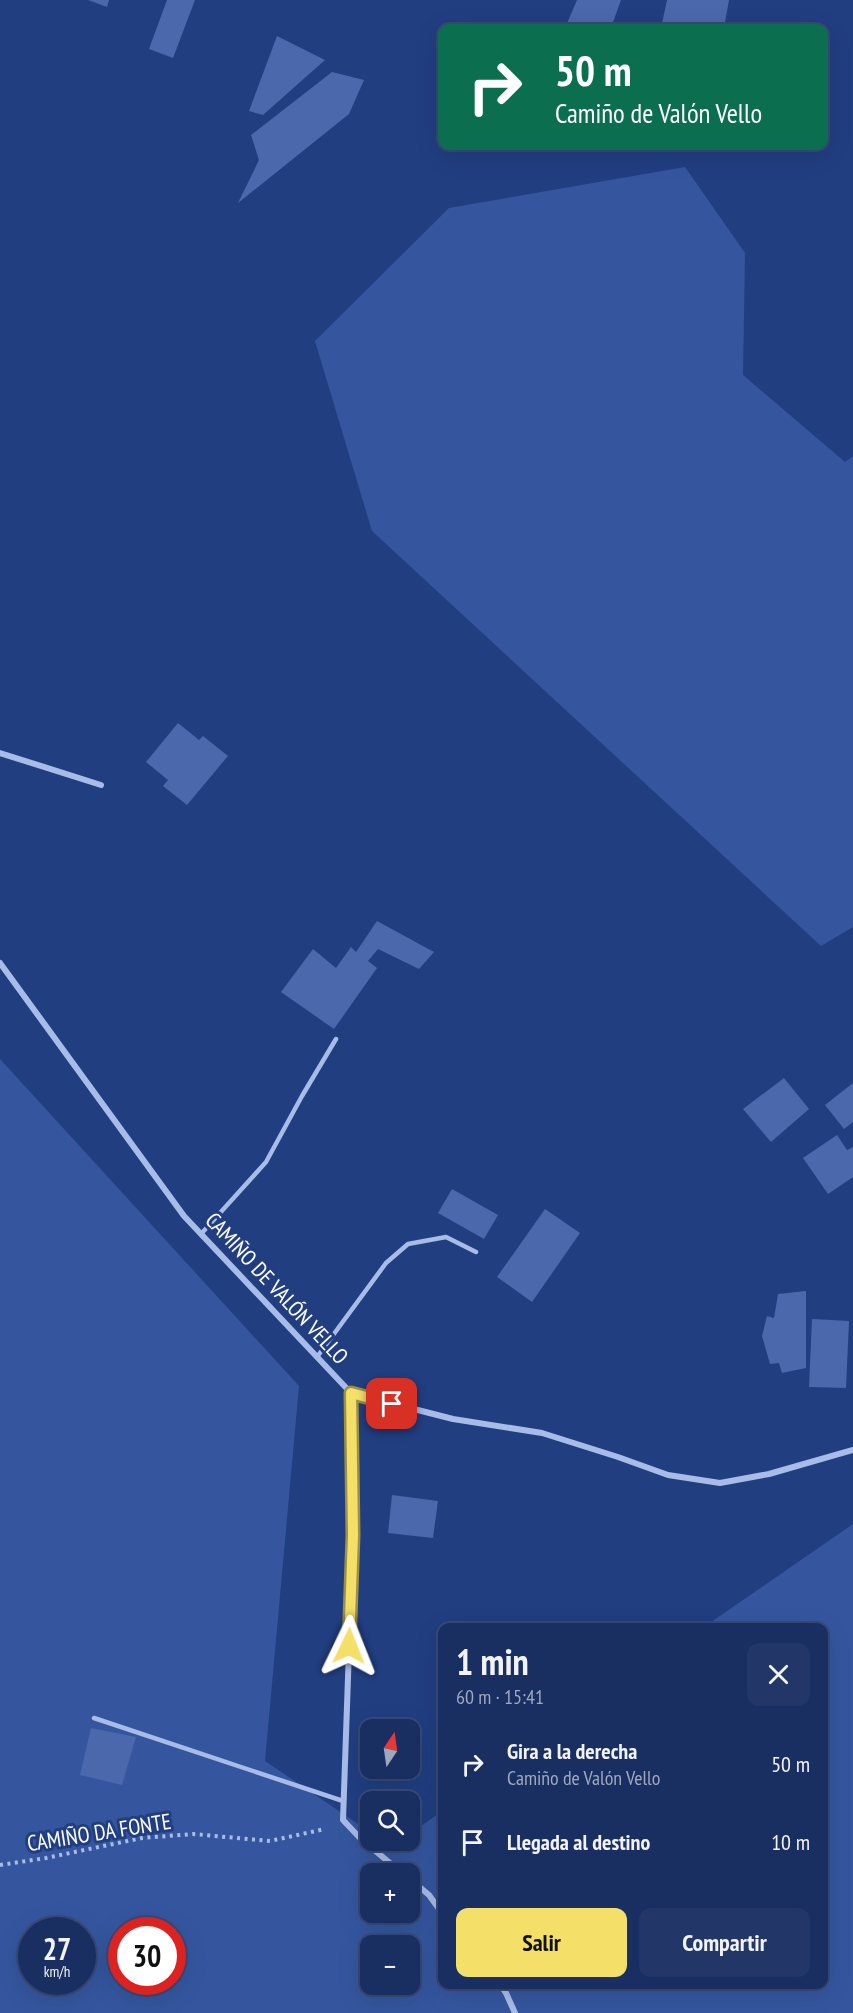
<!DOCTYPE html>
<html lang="es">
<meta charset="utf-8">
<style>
:root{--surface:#192e61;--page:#223667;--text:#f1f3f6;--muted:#9fa8bd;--line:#374a76;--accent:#f4df69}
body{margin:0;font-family:"PT Sans Narrow",sans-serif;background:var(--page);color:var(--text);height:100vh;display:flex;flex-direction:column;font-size:22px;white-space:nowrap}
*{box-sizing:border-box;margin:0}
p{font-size:20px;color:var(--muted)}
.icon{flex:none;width:33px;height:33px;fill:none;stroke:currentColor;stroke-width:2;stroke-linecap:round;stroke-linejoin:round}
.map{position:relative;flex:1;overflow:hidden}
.drawer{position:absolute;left:438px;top:1623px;width:390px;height:366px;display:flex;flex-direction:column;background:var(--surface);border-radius:12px;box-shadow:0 6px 24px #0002,0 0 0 2px var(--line)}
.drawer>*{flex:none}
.guide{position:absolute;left:438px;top:24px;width:390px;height:126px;border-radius:12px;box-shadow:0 6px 24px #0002,0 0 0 2px var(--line);background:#0b6e4f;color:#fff;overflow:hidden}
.needle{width:39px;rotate:13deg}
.buttons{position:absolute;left:360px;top:1719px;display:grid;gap:12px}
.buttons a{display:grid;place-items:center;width:60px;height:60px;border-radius:12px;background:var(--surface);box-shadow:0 6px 24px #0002,0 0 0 2px var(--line);font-size:30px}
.speed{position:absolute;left:18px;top:1917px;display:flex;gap:12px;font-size:30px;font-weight:700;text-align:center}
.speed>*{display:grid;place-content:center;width:78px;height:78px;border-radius:50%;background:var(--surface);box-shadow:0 6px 24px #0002,0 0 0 2px var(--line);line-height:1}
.speed small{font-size:15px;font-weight:400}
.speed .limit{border:9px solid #d22;background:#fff;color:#111}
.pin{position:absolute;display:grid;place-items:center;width:51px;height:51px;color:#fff;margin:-26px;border-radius:12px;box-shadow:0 3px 9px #0006}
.me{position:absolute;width:66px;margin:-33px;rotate:2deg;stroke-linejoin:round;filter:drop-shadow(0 0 4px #0008)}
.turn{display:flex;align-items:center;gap:21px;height:126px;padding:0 18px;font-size:27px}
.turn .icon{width:78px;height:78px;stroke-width:2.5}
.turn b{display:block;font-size:42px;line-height:51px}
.round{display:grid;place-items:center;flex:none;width:63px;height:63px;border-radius:12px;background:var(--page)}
.head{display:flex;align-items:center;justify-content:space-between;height:102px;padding:0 18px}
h1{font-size:36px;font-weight:800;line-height:45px}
.button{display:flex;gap:12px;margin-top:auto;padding:12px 18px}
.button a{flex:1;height:69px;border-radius:12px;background:var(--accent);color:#111;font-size:24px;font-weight:800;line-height:69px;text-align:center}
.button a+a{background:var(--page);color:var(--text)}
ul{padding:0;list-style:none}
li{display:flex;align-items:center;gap:18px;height:78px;padding:0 18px}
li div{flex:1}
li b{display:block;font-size:22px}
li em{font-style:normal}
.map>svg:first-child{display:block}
.green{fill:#35569f;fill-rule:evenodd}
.building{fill:#4a68ab}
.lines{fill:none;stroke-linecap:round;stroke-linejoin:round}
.path{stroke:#a8bce8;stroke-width:4;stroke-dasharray:3 4.5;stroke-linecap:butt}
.service{stroke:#a8bce8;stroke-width:4.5}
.minor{stroke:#a8bce8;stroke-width:6}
.route-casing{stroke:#9f9144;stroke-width:15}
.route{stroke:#f4df69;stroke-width:10}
.labels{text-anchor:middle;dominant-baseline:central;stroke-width:6;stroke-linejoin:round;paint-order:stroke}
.street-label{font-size:22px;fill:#fff;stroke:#213e81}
</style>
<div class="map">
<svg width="853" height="2013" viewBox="0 0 853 2013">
<rect width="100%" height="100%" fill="#213e81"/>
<!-- green -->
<g class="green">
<polygon points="685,167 745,253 743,375 845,462 853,456 853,927 821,946 372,531 315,341 449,208"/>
<path d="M0 1059 299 1386 265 1761 370 1832V1840L382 1841 391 1846 400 1841 410 1840V1834L442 1811V1984H824V1628L704 1627 853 1524V2013H0ZM370 1874H410V1912H370ZM32 1930H82V1982H32ZM122 1930H172V1982H122ZM370 1946H410V1984H370Z"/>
</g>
<!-- building -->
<g class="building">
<polygon points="88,0 109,0 107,7"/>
<polygon points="167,0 195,0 173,58 149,49"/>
<polygon points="577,0 621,0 611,28 565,28"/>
<polygon points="667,0 729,0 724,28 661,28"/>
<polygon points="277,36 325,60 263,115 249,111"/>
<polygon points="332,72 364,80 349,114 238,203 259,160 251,135"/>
<polygon points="178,723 199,740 203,736 228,756 187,805 163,786 168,780 146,762"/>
<polygon points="377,921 434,952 419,969 378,949 368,961 377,968 334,1029 281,992 313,949 336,968 351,947 356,952"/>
<polygon points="784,1078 809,1109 771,1142 743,1109"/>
<polygon points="853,1083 853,1122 844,1129 825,1105"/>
<polygon points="837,1135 847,1150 853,1147 853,1177 828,1194 803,1158"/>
<polygon points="452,1189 498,1215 484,1239 438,1213"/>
<polygon points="545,1209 580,1233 532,1302 497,1277"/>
<polygon points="806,1291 806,1368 782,1373 779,1363 770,1364 762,1336 767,1316 774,1318 778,1294"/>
<polygon points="812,1319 849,1321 846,1388 809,1387"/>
<polygon points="392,1495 438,1501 433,1538 388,1533"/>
<polygon points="91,1728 136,1737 122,1785 80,1775"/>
</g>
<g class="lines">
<!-- path -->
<polyline class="path" points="0,1865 46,1858 142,1838 193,1834 270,1841 325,1829"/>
<!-- service -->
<g class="service">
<polyline points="201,1234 266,1162 302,1096 336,1039"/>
<polyline points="317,1357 386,1263 408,1244 446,1237 476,1252"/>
<polyline points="94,1718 343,1801"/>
</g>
<!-- minor -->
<g class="minor">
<polyline points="0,753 101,785"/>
<polyline points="0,963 184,1216 351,1393 453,1419 542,1433 618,1457 668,1475 720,1483 769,1474 853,1450"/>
<polyline points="351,1393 353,1535 343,1820 360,1838 403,1874"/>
<polyline points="410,1879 429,1895 442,1913"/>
<polyline points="500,1984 506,1993 515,2013"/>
</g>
</g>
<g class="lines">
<defs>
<polyline id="route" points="349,1646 353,1535 351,1393 392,1404"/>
</defs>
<!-- route casing -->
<use href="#route" class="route-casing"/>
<!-- route -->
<use href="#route" class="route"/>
</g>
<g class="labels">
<!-- street labels -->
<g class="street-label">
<text transform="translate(277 1288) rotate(47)">CAMIÑO DE VALÓN VELLO</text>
<text transform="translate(99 1832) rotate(-9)">CAMIÑO DA FONTE</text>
</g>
</g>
</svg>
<div class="buttons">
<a><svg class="needle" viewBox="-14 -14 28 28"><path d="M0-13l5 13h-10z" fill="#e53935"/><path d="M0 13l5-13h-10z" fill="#9fa8bd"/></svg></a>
<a><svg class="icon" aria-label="search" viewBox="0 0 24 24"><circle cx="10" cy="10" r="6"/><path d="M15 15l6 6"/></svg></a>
<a>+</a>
<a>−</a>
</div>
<div class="speed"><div>27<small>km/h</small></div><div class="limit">30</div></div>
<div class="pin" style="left:392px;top:1404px;background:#d93025"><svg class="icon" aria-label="arrive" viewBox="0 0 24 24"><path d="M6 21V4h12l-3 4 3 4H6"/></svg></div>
<svg class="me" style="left:349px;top:1646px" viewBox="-20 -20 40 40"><path d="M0-17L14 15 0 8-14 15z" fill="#f4df69" stroke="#fff" stroke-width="4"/></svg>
<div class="guide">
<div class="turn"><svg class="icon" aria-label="right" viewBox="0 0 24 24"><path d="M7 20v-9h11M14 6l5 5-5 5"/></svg><div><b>50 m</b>Camiño de Valón Vello</div></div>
</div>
<section class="drawer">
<div class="head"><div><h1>1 min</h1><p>60 m · 15:41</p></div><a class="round"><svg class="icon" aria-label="close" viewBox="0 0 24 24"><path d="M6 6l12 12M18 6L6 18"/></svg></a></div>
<ul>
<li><svg class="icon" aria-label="right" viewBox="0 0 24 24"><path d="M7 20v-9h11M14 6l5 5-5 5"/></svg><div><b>Gira a la derecha</b><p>Camiño de Valón Vello</p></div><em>50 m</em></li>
<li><svg class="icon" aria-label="arrive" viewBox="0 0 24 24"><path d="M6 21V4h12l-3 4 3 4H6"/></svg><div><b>Llegada al destino</b></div><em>10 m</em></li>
</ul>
<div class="button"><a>Salir</a><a>Compartir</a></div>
</section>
</div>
